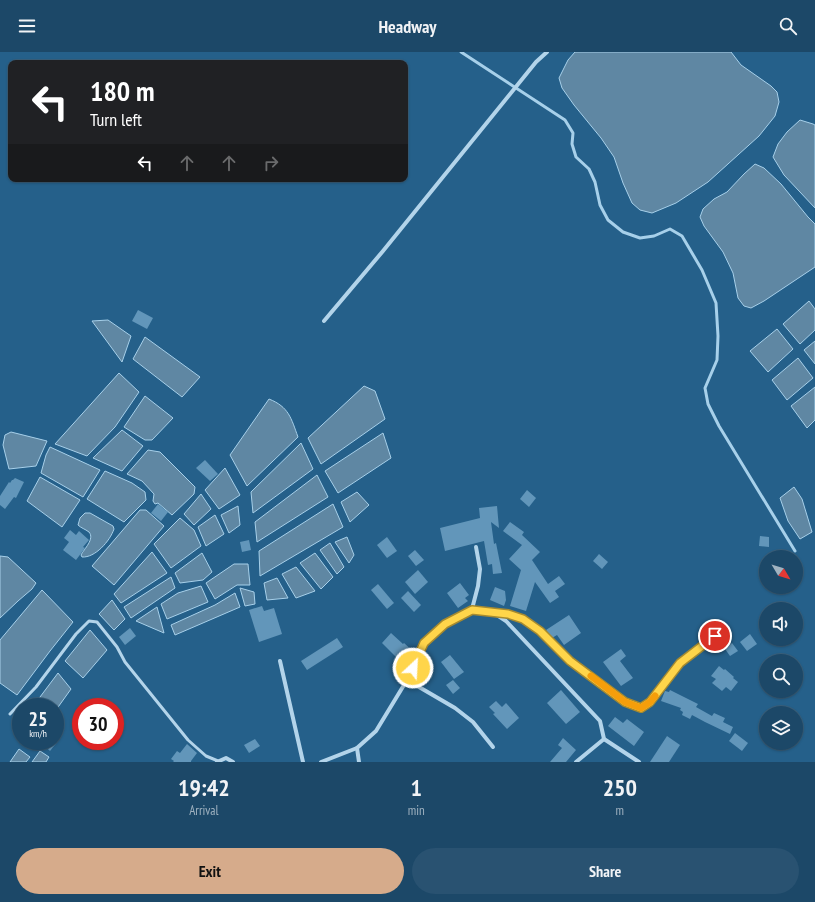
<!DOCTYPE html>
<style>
:root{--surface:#1c4868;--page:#295271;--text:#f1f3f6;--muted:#a0b2c0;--line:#3a607c;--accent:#d6ab8b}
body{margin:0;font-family:"PT Sans Narrow",sans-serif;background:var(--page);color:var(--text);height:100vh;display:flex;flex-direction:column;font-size:15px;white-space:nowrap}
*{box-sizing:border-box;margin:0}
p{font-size:13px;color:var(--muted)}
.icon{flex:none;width:22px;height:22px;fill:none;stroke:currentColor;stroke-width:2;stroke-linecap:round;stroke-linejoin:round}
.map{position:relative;height:710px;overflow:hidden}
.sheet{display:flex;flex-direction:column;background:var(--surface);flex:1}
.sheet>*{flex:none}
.banner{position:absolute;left:8px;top:8px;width:400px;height:122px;border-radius:8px;box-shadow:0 1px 3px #0004,0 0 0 1px var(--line);background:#202124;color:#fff;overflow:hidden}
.needle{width:26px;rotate:128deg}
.controls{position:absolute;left:759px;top:498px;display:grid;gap:8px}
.controls a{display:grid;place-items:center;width:44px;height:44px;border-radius:50%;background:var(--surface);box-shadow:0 1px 3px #0004,0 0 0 1px var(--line);font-size:20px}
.speed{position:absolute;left:12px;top:646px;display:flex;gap:8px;font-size:20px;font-weight:700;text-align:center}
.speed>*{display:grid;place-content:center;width:52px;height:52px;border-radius:50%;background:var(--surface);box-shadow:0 1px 3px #0004,0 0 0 1px var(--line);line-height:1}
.speed small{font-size:10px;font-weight:400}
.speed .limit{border:6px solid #d22;background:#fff;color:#111}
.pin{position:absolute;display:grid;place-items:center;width:34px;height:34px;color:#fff;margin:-17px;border:2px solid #fff;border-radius:50%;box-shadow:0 1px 4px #0007}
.me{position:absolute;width:44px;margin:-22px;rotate:25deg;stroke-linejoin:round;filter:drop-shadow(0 0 3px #0008)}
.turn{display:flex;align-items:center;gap:14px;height:84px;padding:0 16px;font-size:18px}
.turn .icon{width:52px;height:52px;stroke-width:2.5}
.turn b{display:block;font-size:28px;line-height:34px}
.lanes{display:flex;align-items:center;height:38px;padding:0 16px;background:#0003;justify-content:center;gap:20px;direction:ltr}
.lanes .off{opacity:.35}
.eta{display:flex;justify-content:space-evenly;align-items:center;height:68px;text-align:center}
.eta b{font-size:24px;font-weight:800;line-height:28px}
.button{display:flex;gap:8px;margin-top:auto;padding:8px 16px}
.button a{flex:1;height:46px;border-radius:24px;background:var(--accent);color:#111;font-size:16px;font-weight:800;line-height:46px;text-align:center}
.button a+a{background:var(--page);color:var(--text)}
header{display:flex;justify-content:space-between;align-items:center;height:52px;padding:0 16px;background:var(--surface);font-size:18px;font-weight:800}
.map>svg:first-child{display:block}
.water{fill:#5f87a3;stroke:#a7d0ea}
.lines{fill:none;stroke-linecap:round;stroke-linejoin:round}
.stream{stroke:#a7d0ea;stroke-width:3}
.building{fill:#6296ba}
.lane{stroke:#b3d4ea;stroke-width:3}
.street{stroke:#b3d4ea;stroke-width:4}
.route-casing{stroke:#a68a30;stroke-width:10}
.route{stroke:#ffd54a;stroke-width:7}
.slow{stroke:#f59e0b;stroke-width:7}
</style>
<header><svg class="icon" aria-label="menu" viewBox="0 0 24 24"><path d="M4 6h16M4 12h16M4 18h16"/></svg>Headway<svg class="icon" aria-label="search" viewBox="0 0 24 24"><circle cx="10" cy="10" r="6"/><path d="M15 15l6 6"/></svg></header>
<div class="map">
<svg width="815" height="710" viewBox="0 0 815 710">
<rect width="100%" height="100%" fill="#25608a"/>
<!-- water -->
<g class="water">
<polygon points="575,0 731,0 741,13 771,34 777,40 779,50 775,64 759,84 708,130 676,151 652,161 640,158 632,151 623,131 614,105 601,86 574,53 562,36 559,26 568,8"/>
<polygon points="800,68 813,72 815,73 815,156 784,123 773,105 778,92 787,80"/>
<polygon points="755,112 764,116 781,132 808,165 815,172 815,215 764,249 751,256 744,254 738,246 733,221 723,200 704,174 700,165 703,157 714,147 727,140 744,122"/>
<polygon points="809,249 815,257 815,278 800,292 783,272"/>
<polygon points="108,268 131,284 122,310 92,269"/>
<polygon points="777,277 793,297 768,320 750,299"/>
<polygon points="145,285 200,325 182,345 133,307"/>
<polygon points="815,289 815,312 804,298"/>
<polygon points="798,306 813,326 787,348 772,328"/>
<polygon points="119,321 139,340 115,375 87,404 55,392"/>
<polygon points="364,334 375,339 385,367 321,412 308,386"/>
<polygon points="815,335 815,368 807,376 791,354"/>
<polygon points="145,344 173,366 152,388 145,388 124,375"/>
<path d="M269 347C289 355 291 366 298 385L247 434 230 403Z"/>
<polygon points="122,378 143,394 122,419 93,406"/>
<polygon points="11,380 47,389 36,414 9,417 3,393 5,383"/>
<polygon points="383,381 391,406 338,441 325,419"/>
<polygon points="301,391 313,417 253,461 251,440"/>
<polygon points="50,395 100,418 83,445 41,421 46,403"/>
<polygon points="148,398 160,400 195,435 194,442 172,463 158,451 155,452 153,449 154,442 142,429 127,422"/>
<polygon points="225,416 240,443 219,457 205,438"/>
<polygon points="105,419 132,431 145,440 146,448 124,470 87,447"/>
<polygon points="317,423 328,445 257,490 255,470"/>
<polygon points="40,425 80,448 62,475 27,449"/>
<polygon points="794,435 802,447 812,480 800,487 788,469 780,446"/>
<polygon points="357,440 369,453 350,470 341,450"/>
<polygon points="201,442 211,457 194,473 184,462"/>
<polygon points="333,452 343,475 260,524 259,499"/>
<polygon points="238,454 240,473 229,481 221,463"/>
<polygon points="140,458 146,458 164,474 114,533 92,514"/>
<path d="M85 461H90L113 474 114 477C110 489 95 506 82 505L81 503C84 497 95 487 89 480 85 477 81 476 78 473L80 466Z"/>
<polygon points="215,463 224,482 206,494 198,475"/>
<polygon points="180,466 194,478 201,494 171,516 154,492"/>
<polygon points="347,485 354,503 349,511 335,490"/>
<polygon points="330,491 344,515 337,522 320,498"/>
<polygon points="152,500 167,521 121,551 114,542"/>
<polygon points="202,501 212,520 203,528 180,531 175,521"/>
<polygon points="315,501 333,525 321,537 300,511"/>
<polygon points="0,504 8,505 36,531 32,537 18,549 0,566"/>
<polygon points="234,512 248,512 250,533 237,533 215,547 206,531"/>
<polygon points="296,515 315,539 296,546 282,522"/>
<polygon points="171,525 175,536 131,566 124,555"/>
<polygon points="277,526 288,546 267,548 264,531"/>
<polygon points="201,534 208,550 167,567 161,552 178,541"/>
<polygon points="240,536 254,540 255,552 245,554"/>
<polygon points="42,538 73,570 50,599 17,643 0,631 0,588"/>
<polygon points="235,541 240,555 175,583 171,573 215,553"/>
<polygon points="112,548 125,567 114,578 99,562"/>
<polygon points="157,555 164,581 136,569"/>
<polygon points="90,578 107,598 83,626 65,609"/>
<polygon points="58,621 71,637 56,658 55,655 50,655 37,649"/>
<polygon points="19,697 30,705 26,710 10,710"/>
<polygon points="40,699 49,705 46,710 32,710"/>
</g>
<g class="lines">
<!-- stream -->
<polyline class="stream" points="461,0 565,68 573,81 572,92 576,105 589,117 595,130 600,153 608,168 623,180 640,186 654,184 670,177 682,184 702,218 716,251 718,284 717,308 705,336 708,352 719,374 795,499"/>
</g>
<!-- building -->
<g class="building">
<polygon points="138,258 153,266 147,277 132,269"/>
<polygon points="205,408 218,422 210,429 196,416"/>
<polygon points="15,426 24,430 16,446 14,445 5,457 0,453 0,444 9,430 10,431 12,428 13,428"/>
<polygon points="527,438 536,446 529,455 520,447"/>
<polygon points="158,452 168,460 161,469 151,461"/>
<polygon points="497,454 499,476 491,470 494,492 496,491 502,521 493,522 492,512 488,513 484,489 445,499 440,476 480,466 479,456"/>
<polygon points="510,470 524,480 522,483 540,500 532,508 548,532 559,524 565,532 555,539 559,545 550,551 535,530 526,559 510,554 521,518 509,507 522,493 503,479"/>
<polygon points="70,478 76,483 79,479 89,488 83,495 85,496 76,508 63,498 69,490 64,486"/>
<polygon points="760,484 769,485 769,495 759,494"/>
<polygon points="387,485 397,499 387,506 377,493"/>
<polygon points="249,488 251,498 242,500 240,490"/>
<polygon points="415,498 424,508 416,514 408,504"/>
<polygon points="599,502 608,510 602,517 593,509"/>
<polygon points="418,518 428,530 415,542 405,530"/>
<polygon points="460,531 469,543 465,546 468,549 458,556 447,541"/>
<polygon points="378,532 394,551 387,557 371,538"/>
<polygon points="495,535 505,539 506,548 504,554 490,548"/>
<polygon points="408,539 421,553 414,560 401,546"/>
<polygon points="262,554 264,559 274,556 282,582 259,590 249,558"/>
<polygon points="569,563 581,581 564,593 557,583 552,586 546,578"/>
<polygon points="130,576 136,584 125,593 119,585"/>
<polygon points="391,581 403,592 404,591 415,601 404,613 382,591"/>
<polygon points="750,582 757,592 747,599 740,590"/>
<polygon points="337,586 343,595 307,618 301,609"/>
<polygon points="732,591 738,599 730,604 725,597"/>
<polygon points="621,597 626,604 620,609 633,626 621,634 603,610"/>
<polygon points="450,603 464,620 454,627 441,610"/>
<polygon points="719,614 724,618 725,617 734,625 733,626 738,630 731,639 726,635 722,639 712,631 716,627 711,624"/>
<polygon points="453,628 460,636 453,642 446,633"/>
<polygon points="561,638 580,660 566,672 547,651"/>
<polygon points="670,638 698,652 696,655 712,664 714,661 725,666 723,670 733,675 730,682 705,670 692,663 690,667 682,663 683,660 680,658 681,656 661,649 665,639 669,640"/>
<polygon points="496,649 502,655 506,651 519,666 507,677 493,662 495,661 489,655"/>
<polygon points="615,665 623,671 627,667 644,680 634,694 608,674"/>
<polygon points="735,681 748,691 742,699 729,689"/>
<polygon points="667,684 680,693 669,710 650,710"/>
<polygon points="563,686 576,698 566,710 550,710 562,696 558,693"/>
<polygon points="255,687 260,694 249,701 244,693"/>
<polygon points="39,689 58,689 50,699"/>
<polygon points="187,692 197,701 191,709 191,710 173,710 174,709 171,707 177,699 180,701"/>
</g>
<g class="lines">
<!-- lane -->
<polyline class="lane" points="10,662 36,635 76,582 89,569 97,570 117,595 125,610 188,688 206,704 218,709"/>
<!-- street -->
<g class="street">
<polyline points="324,269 383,199 536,10 547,0"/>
<polyline points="472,557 478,534 480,517 476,495"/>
<polyline points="495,561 509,562 523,567 540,579 570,609 625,650 641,656 650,650 680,611 715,584"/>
<polyline points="280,609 303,710"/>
<polyline points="407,628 455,656 473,670 493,695"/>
<polyline points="217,710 226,706 233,710"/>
<polyline points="321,710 357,696"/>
<polyline points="359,710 357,696 376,679 407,628 424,591 445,572 472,557 494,561 506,569 600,669 604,687 639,710"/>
<polyline points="576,710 604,687"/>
</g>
</g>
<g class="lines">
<defs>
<polyline id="route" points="413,616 424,591 445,572 472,558 508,562 523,567 540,579 570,609 625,650 641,656 650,650 680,611 715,584"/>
</defs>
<!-- route casing -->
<use href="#route" class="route-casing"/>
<!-- route -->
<use href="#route" class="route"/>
<!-- slow -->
<polyline class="slow" points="591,624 625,650 641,656 650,650 655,644"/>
</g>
</svg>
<div class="controls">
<a><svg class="needle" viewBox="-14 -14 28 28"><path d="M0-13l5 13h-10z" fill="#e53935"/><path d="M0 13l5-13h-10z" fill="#a0b2c0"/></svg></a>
<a><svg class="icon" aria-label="sound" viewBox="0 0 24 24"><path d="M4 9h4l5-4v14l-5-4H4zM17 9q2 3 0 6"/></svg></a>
<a><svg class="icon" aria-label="search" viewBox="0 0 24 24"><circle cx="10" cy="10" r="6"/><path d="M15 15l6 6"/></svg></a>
<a><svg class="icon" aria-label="layers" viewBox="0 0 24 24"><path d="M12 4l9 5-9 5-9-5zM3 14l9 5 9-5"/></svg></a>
</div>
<div class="speed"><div>25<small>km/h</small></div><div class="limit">30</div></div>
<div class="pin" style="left:715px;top:584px;background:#d93025"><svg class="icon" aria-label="arrive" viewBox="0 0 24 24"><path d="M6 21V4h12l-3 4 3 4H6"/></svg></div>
<svg class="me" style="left:413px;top:616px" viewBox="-20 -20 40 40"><circle r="17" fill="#ffd54a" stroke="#fff" stroke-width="3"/><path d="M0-11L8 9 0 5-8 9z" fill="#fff"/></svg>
<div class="banner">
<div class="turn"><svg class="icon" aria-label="left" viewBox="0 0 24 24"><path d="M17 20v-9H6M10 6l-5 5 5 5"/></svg><div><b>180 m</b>Turn left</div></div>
<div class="lanes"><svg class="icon" aria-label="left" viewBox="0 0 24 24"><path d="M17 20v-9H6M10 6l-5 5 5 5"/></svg><svg class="icon off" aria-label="ahead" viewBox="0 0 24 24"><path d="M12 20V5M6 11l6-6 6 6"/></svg><svg class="icon off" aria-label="ahead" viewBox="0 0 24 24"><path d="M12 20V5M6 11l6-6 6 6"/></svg><svg class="icon off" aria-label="right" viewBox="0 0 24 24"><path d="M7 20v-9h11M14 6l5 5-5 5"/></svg></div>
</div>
</div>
<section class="sheet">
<div class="eta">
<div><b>19:42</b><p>Arrival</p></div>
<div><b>1</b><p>min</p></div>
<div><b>250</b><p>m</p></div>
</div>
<div class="button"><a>Exit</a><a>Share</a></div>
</section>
